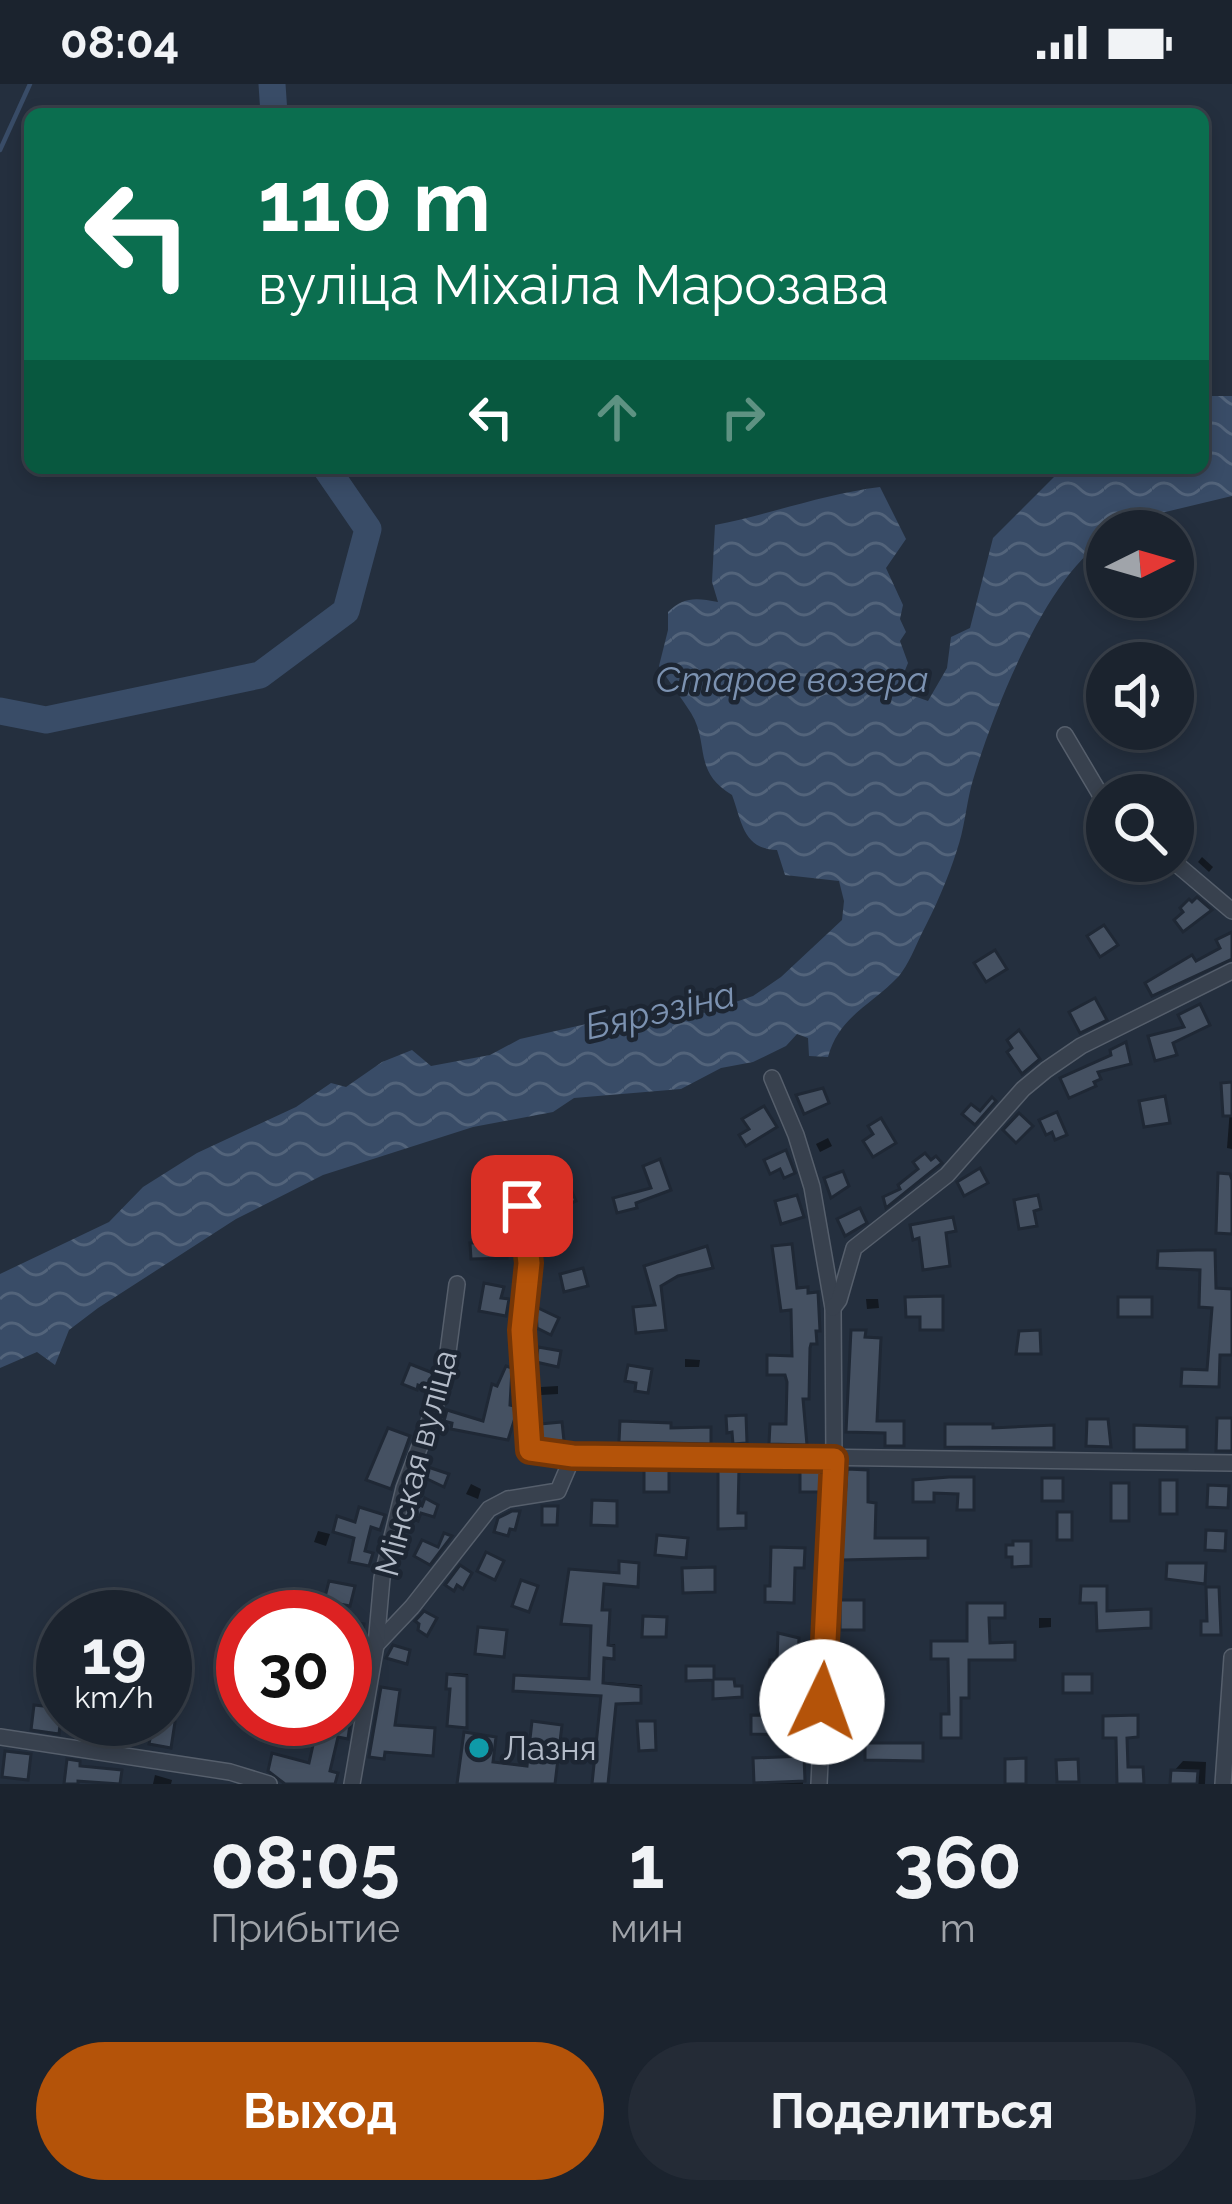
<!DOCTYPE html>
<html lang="ru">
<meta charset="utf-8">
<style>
:root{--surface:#1b232e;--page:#242b36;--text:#f1f3f6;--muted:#a0a4aa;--line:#39404a;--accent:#b45309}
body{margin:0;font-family:Raleway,sans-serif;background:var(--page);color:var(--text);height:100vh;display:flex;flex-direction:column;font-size:45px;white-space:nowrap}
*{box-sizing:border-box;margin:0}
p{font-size:39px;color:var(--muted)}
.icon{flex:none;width:66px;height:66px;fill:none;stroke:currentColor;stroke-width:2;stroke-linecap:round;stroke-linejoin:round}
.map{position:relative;height:1700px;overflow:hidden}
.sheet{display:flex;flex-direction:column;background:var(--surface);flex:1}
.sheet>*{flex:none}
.banner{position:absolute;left:24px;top:24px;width:1185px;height:366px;border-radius:18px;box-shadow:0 6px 18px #0003,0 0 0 3px var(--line);background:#0b6e4f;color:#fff;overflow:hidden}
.needle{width:78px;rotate:85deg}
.buttons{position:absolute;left:1086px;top:426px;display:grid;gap:24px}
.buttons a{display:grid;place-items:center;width:108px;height:108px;border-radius:50%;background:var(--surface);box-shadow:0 6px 18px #0003,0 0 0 3px var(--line);font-size:60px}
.speed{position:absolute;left:36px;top:1506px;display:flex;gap:24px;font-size:60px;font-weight:700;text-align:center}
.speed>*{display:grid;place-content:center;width:156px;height:156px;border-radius:50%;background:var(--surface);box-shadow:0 6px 18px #0003,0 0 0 3px var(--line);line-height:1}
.speed small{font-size:30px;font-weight:400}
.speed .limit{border:18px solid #d22;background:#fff;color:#111}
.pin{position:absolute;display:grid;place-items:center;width:102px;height:102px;color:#fff;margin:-51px;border-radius:24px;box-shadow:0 6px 18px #0006}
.me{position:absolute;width:132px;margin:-66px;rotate:3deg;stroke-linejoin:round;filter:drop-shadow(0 0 9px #0008)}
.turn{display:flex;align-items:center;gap:42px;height:252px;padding:0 36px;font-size:54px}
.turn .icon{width:156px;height:156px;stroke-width:2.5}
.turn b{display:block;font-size:84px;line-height:102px}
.lanes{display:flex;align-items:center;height:114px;padding:0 36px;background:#0003;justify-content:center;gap:60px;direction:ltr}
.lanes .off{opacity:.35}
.eta{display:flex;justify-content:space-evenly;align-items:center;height:204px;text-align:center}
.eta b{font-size:72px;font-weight:700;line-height:84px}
.action{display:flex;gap:24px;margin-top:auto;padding:24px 36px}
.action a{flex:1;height:138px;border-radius:72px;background:var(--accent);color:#fff;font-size:48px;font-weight:700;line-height:138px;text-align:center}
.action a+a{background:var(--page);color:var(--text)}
.status{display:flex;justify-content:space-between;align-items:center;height:84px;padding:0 60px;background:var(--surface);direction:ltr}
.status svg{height:33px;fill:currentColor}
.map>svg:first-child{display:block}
.water{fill:url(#water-waves)}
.shadow{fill:#0007}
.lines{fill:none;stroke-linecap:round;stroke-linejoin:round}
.stream{stroke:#394c67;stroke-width:4.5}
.river{stroke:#394c67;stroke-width:27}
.building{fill:#455162;stroke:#1f2835;stroke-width:3}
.minor-casing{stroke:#565f6c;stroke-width:18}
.minor{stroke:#38414e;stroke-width:15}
.route-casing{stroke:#753606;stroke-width:30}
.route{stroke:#b45309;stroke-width:21}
.culture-dot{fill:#0f9aa8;stroke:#1d2633;stroke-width:4.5}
.labels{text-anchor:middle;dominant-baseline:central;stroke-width:9;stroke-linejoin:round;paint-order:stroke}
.street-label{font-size:33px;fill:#b4bcc9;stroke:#1d2633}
.poi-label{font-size:33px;fill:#b4bcc9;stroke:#1d2633;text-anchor:start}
.water-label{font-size:36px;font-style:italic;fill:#7c92b1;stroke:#1d2633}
</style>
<div class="status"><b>08:04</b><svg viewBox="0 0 49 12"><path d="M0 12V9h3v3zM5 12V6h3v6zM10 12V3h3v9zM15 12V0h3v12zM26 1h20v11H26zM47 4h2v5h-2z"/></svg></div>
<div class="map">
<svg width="1232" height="1700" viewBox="0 0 1232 1700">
<defs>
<pattern id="water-waves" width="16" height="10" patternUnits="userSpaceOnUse" patternTransform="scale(3)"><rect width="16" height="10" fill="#394c67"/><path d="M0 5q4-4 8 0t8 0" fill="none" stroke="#53647b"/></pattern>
</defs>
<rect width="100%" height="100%" fill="#242f3e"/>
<!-- water -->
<path class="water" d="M1203 312H1232V412L1157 430 1124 447H1107V456C1047 487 989 638 971 703 966 723 964 746 957 766 948 795 935 824 921 851 915 864 908 881 899 892 872 921 839 932 828 973L809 972 808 954 797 950 786 962 753 978 721 984 681 1005 574 1014 553 1028 473 1043 323 1091 236 1135 98 1224 69 1246 55 1281 37 1268 0 1284V1190L109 1138 143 1103 197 1069 296 1023 331 999 346 1003 382 978 412 966 431 982 490 971 520 955 604 936 614 943C639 925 677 908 704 929L753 912 781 893 842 836 844 817 839 797 785 791 777 766C743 765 742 738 732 711 692 687 710 660 691 629 681 613 669 598 659 582L668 546V528C684 512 697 514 718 518L712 498 715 441C771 430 824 410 880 403L906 455 886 484 903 521 900 535 906 548 900 557 908 579 897 606 928 617 947 584 951 553 970 544 993 454 1063 384H1203Z"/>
<!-- shadow -->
<g class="shadow">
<polygon points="1202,773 1213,783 1209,788 1198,778"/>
<polygon points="1232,999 1232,1065 1227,1064"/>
<polygon points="828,1054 832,1062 820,1068 816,1060"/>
<polygon points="866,1215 878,1215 879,1224 867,1225"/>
<polygon points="685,1275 700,1276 699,1283 685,1283"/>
<polygon points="558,1302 558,1310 541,1311 541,1303"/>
<polygon points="471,1400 481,1405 478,1415 466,1410"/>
<polygon points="318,1447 330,1450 326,1462 314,1458"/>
<polygon points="625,1477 640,1478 639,1497 605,1497 603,1525 611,1525 609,1560 615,1560 615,1570 605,1571 604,1598 642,1601 642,1614 617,1617 608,1700 595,1700 604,1609 517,1592 592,1594 594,1539 571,1487 622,1488"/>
<polygon points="1039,1534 1051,1534 1051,1543 1039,1544"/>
<polygon points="453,1589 468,1590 466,1641 450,1591"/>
<polygon points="803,1673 803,1700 758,1700 757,1675"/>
<polygon points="1183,1677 1206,1678 1205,1700 1173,1700 1174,1687"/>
<polygon points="155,1691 172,1696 171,1700 153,1700"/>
</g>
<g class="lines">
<!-- stream -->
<polyline class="stream" points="0,66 30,0"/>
<!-- river -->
<g class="river">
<polyline points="272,0 274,30"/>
<polyline points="0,627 46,636 260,591 346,527 368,445 326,384"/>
</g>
</g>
<!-- building -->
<g class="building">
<polygon points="1197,813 1212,826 1183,848 1174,836 1183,828 1180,824 1189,815 1192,818"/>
<polygon points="1104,841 1118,861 1100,873 1087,852"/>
<polygon points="1232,848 1232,875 1152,912 1145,899 1192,871 1196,877 1220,864 1216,856"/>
<polygon points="995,866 1007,885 986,898 974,879"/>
<polygon points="1095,914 1107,936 1080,949 1069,928"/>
<polygon points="1200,920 1210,941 1173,959 1177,971 1155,977 1148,952 1184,943 1178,931"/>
<polygon points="1019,946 1040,975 1022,990 1007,968 1012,964 1007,956"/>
<polygon points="1126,958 1131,980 1098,988 1101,995 1094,998 1096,1002 1069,1014 1060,994 1111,971 1110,966"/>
<polygon points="1232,998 1232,1032 1223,1032 1221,999"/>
<polygon points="823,1004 829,1019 804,1030 796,1011"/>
<polygon points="1165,1012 1170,1039 1144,1043 1139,1017"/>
<polygon points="992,1013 996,1017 975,1041 962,1030 971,1020 980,1027"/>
<polygon points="764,1022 777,1043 746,1062 739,1051 749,1045 742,1035"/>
<polygon points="1057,1028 1067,1051 1055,1056 1052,1048 1046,1051 1039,1036"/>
<polygon points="1019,1029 1033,1042 1016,1059 1003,1046"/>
<polygon points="881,1034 896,1059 873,1073 863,1057 873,1050 868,1042"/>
<polygon points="786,1066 795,1089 784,1094 780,1085 770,1090 764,1076"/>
<polygon points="925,1069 931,1076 936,1072 942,1079 886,1124 883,1113 900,1105 898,1101 918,1085 913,1078"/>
<polygon points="660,1075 671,1106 636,1119 637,1124 617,1129 613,1114 651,1104 643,1082"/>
<polygon points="980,1084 988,1099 964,1112 957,1098"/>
<polygon points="843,1087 849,1102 831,1114 824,1094"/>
<polygon points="1218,1089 1230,1090 1232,1096 1232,1150 1216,1149"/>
<polygon points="569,1101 576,1117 546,1130 539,1114"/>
<polygon points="797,1111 804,1133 781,1140 775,1117"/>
<polygon points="1038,1111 1041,1125 1034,1127 1037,1142 1019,1145 1014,1116"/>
<polygon points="860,1124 867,1139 845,1152 837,1135"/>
<polygon points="953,1133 956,1147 946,1149 950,1182 923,1186 919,1154 913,1156 910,1141"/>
<polygon points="507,1158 507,1174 471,1175 470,1159"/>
<polygon points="792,1160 797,1204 808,1203 808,1209 818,1208 820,1247 816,1247 817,1260 811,1260 810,1264 809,1315 803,1315 807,1361 769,1360 770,1340 786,1340 787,1298 785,1291 767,1291 767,1271 792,1272 791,1226 781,1227 772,1162"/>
<polygon points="707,1162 713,1184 678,1192 661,1202 666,1246 636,1249 633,1223 655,1221 644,1182"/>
<polygon points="1197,1166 1215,1166 1216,1204 1232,1205 1232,1271 1220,1271 1219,1303 1181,1302 1182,1285 1207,1286 1212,1224 1199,1223 1200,1186 1157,1184 1158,1167"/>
<polygon points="583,1184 588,1202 564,1208 560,1190"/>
<polygon points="484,1199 504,1203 501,1214 509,1215 506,1232 479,1227"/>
<polygon points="943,1212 943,1246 920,1246 920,1233 906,1233 905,1213"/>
<rect x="1118" y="1213" width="34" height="20"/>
<polygon points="536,1223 559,1234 551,1251 537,1244"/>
<polygon points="851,1246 866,1246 865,1253 881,1254 877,1337 904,1337 904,1362 885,1362 885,1349 846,1348"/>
<polygon points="1040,1246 1041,1270 1016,1270 1019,1247"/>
<polygon points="538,1263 561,1267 558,1283 536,1278"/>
<polygon points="410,1280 433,1289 428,1305 418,1301 417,1306 402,1300"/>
<polygon points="628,1281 652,1285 648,1309 635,1307 636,1299 625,1297"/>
<polygon points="506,1282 512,1284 510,1321 514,1322 515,1334 508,1356 451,1345 452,1339 444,1337 447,1326 483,1337 492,1300 497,1302"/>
<polygon points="746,1331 747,1359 733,1360 732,1348 727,1349 726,1332"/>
<polygon points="1217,1334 1232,1334 1232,1367 1216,1367"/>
<polygon points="1087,1335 1108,1335 1111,1363 1086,1362"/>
<polygon points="620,1337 671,1339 671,1344 711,1343 711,1360 619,1358"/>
<polygon points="562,1338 564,1357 542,1357 540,1340"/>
<polygon points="945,1340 993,1340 993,1344 1054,1341 1054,1364 945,1363"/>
<polygon points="1134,1341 1187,1343 1187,1366 1134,1366"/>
<polygon points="388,1344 410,1352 391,1405 366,1396"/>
<polygon points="425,1382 449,1390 444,1403 421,1392"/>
<polygon points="644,1383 669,1384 669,1408 644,1408"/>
<polygon points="718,1384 739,1384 738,1429 746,1429 746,1444 718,1445"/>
<polygon points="800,1385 822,1385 820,1408 800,1408"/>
<polygon points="847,1385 868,1386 868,1418 876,1419 875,1454 928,1454 928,1474 841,1476"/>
<polygon points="949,1393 974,1393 974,1426 957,1426 958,1410 934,1409 934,1418 913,1418 913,1396"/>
<rect x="1042" y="1394" width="21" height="23"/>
<rect x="1160" y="1396" width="17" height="34"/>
<rect x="1111" y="1399" width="18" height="38"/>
<polygon points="1208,1401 1229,1402 1228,1424 1207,1423"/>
<polygon points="425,1414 438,1421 434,1433 421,1429 418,1437 409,1433 413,1418 422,1422"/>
<polygon points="592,1416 617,1417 617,1442 591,1441"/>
<polygon points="542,1422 558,1422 557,1441 542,1441"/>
<polygon points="359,1423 385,1431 380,1446 371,1443 365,1467 373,1469 369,1482 349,1478 354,1454 333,1448 337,1432 355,1438"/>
<polygon points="512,1427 520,1427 515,1446 510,1445 508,1452 494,1448 498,1434"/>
<rect x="1057" y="1428" width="15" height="28"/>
<polygon points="1206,1446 1226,1447 1225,1467 1205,1466"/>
<polygon points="444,1449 452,1452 430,1481 414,1472 422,1456 438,1463"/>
<polygon points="657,1451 688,1454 686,1474 655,1471"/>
<polygon points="1013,1457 1031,1457 1031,1482 1012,1483 1012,1473 1006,1473 1006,1461 1013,1461"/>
<polygon points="771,1463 805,1464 804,1484 795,1484 794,1519 765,1518 765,1502 770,1502"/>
<polygon points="486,1468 504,1477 495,1496 477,1487"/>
<polygon points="619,1477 639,1479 638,1503 604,1500 602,1526 610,1526 608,1561 614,1562 614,1575 604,1574 603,1599 641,1603 641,1619 616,1620 608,1700 592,1700 601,1612 513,1607 514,1591 589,1595 591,1542 561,1540 569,1485 619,1489"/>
<polygon points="1167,1479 1206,1479 1205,1500 1166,1495"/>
<polygon points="460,1481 472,1489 463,1505 457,1501 454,1507 445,1501"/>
<polygon points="715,1483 715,1508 683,1509 682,1484"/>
<polygon points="521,1496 538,1502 529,1528 512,1522"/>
<polygon points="329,1497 355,1502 350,1522 324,1517"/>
<polygon points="1081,1502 1107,1502 1107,1527 1151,1525 1151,1544 1097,1547 1096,1519 1080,1519"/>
<polygon points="1206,1503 1219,1503 1221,1551 1201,1551 1201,1537 1207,1537"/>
<rect x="840" y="1516" width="24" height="30"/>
<polygon points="967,1519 1005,1519 1005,1534 989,1534 990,1559 1015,1558 1015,1576 969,1576 969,1614 961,1614 961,1654 941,1654 941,1630 949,1630 948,1575 931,1575 931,1557 967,1557"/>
<polygon points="424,1527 437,1534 427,1552 418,1546 419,1540 415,1537"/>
<polygon points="643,1532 667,1533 666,1553 642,1553"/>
<polygon points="347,1537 364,1540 356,1598 345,1596 350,1551 345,1550"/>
<polygon points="478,1543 507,1546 504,1573 475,1570"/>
<polygon points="778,1549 799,1554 798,1575 804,1575 805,1591 797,1591 798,1610 766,1612 770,1576 777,1576"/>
<polygon points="393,1561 410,1566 407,1580 386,1574"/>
<polygon points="854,1570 855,1598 839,1598 838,1571"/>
<polygon points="686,1582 714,1582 714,1595 734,1595 735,1602 742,1602 742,1613 713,1615 713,1596 686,1597"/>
<polygon points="447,1590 467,1592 467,1644 447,1642 450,1605 446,1605"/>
<rect x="1063" y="1590" width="29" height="19"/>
<polygon points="381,1603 400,1606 395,1641 435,1644 433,1672 385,1668 384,1675 369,1673"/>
<polygon points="34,1621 62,1624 59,1650 31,1646"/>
<polygon points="872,1625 872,1653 854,1653 853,1626"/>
<polygon points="751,1631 791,1632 790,1651 751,1650"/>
<polygon points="1138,1631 1138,1653 1127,1654 1128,1683 1143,1683 1144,1700 1117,1700 1116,1654 1103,1654 1103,1632"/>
<polygon points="92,1635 118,1635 116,1654 90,1652"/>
<polygon points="154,1635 175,1638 171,1664 149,1660"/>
<polygon points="298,1635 346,1635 345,1639 350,1640 348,1655 338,1653 330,1687 338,1689 335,1700 285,1700 268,1687 272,1669 309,1679 315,1652 295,1648"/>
<polygon points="532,1637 562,1641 555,1700 457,1700 464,1648 496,1653 493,1678 527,1682"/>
<polygon points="637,1637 655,1637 656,1666 639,1667"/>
<polygon points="865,1659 923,1659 923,1677 865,1676"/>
<polygon points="5,1667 31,1670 28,1696 2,1693"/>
<polygon points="804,1672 805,1697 754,1699 753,1674"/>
<polygon points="1026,1674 1026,1700 1005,1700 1005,1675"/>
<polygon points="67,1675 80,1677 80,1682 122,1686 120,1700 78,1697 78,1700 64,1700"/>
<polygon points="1078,1675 1079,1698 1057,1698 1056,1676"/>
<polygon points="1171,1686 1198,1687 1197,1700 1170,1700"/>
</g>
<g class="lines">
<defs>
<g id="minor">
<polyline points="1065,651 1107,722"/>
<polyline points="1173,777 1232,827"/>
<polyline points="772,994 796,1051 812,1103 833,1224 834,1375 819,1700"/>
<polyline points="522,1122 529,1179 522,1246 529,1364 534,1369 1232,1379"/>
<polyline points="833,1224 839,1216 854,1164 947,1091 1023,1005 1046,986 1081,962 1232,887"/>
<polyline points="376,1561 412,1523 489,1425 508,1415 558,1407 573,1372"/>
<polyline points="0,1653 230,1688 269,1700"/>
<polyline points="352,1700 376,1561 382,1494 404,1404 444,1298 457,1200"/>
<polyline points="1223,1700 1232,1573"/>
</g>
</defs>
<!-- minor casing -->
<use href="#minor" class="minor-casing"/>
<!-- minor -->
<use href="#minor" class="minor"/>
</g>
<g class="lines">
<defs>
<polyline id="route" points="522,1122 529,1179 522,1246 530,1366 573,1372 834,1375 822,1618"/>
</defs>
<!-- route casing -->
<use href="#route" class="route-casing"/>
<!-- route -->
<use href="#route" class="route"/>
</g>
<!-- markers -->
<circle class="culture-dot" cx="479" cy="1664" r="12"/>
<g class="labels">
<!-- street labels -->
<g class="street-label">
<text transform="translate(416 1379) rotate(-75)">Мінская вуліца</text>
</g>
<!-- poi labels -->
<g class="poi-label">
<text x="503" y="1664">Лазня</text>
</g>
<!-- water labels -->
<g class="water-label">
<text x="792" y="595">Старое возера</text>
<text transform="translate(660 926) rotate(-13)">Бярэзіна</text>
</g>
</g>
</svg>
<div class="buttons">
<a><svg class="needle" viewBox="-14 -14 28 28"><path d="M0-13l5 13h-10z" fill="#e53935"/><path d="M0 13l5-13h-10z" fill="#a0a4aa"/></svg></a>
<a><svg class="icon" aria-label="sound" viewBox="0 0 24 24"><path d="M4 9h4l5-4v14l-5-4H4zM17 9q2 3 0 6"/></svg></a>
<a><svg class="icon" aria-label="search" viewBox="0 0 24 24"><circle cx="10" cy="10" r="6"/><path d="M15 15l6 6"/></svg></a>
</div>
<div class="speed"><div>19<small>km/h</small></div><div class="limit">30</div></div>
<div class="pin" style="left:522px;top:1122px;background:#d93025"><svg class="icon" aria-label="arrive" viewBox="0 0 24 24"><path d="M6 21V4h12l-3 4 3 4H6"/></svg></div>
<svg class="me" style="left:822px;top:1618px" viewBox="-20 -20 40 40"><circle r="19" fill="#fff"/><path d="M0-13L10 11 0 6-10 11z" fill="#b45309"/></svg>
<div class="banner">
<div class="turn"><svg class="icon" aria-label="left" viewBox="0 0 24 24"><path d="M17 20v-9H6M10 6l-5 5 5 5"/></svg><div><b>110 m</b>вуліца Міхаіла Марозава</div></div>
<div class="lanes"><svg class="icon" aria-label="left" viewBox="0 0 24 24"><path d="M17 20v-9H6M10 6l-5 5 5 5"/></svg><svg class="icon off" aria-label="ahead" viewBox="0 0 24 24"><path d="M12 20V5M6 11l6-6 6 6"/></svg><svg class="icon off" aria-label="right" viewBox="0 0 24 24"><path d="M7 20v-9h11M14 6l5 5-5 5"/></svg></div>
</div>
</div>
<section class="sheet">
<div class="eta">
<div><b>08:05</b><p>Прибытие</p></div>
<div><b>1</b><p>мин</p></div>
<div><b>360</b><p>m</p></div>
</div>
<div class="action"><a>Выход</a><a>Поделиться</a></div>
</section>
